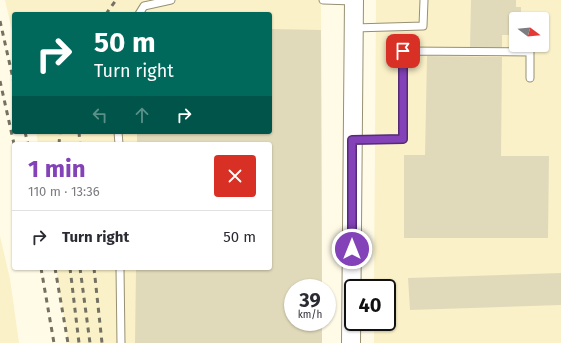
<!DOCTYPE html>
<meta charset="utf-8">
<style>
:root{--surface:#fff;--page:#f7f7f7;--text:#2b2b33;--muted:#7c7c81;--line:#e1e1e2;--accent:#8342b7}
body{margin:0;font-family:"Fira Sans",sans-serif;background:var(--page);color:var(--text);height:100vh;display:flex;flex-direction:column;font-size:15px;white-space:nowrap}
*{box-sizing:border-box;margin:0}
p{font-size:13px;color:var(--muted)}
.icon{flex:none;width:22px;height:22px;fill:none;stroke:currentColor;stroke-width:2;stroke-linecap:round;stroke-linejoin:round}
.map{position:relative;flex:1;overflow:hidden}
.drawer{position:absolute;left:12px;top:142px;width:260px;height:128px;display:flex;flex-direction:column;background:var(--surface);border-radius:4px;box-shadow:0 1px 3px #0004}
.drawer>*{flex:none}
.banner{position:absolute;left:12px;top:12px;width:260px;height:122px;border-radius:4px;box-shadow:0 1px 3px #0004;background:#00695c;color:#fff;overflow:hidden}
.needle{width:26px;rotate:106deg}
.fabs{position:absolute;left:509px;top:12px;display:grid;gap:8px}
.fabs a{display:grid;place-items:center;width:40px;height:40px;border-radius:4px;background:var(--surface);box-shadow:0 1px 3px #0004;font-size:20px}
.speed{position:absolute;left:284px;top:279px;display:flex;gap:8px;font-size:20px;font-weight:700;text-align:center}
.speed>*{display:grid;place-content:center;width:52px;height:52px;border-radius:50%;background:var(--surface);box-shadow:0 1px 3px #0004;line-height:1}
.speed small{font-size:10px;font-weight:400}
.speed .limit{border:2px solid #111;border-radius:6px;background:#fff;color:#111}
.pin{position:absolute;display:grid;place-items:center;width:34px;height:34px;color:#fff;margin:-17px;border-radius:8px;box-shadow:0 2px 6px #0006}
.me{position:absolute;width:44px;margin:-22px;rotate:0deg;stroke-linejoin:round;filter:drop-shadow(0 0 3px #0008)}
.turn{display:flex;align-items:center;gap:14px;height:84px;padding:0 16px;font-size:18px}
.turn .icon{width:52px;height:52px;stroke-width:2.5}
.turn b{display:block;font-size:28px;line-height:34px}
.lanes{display:flex;align-items:center;height:38px;padding:0 16px;background:#0003;justify-content:center;gap:20px;direction:ltr}
.lanes .off{opacity:.35}
.round{display:grid;place-items:center;flex:none;width:42px;height:42px;border-radius:4px;background:var(--page)}
.head{display:flex;align-items:center;justify-content:space-between;height:68px;padding:0 16px}
h1{font-size:24px;font-weight:700;line-height:30px;color:var(--accent)}
ul{padding:0;list-style:none}
li{display:flex;align-items:center;gap:12px;height:52px;padding:0 16px;border-top:1px solid var(--line)}
li div{flex:1}
li b{display:block;font-size:15px}
li em{font-style:normal}
.map>svg:first-child{display:block}
.built{fill:#faf1c8;fill-rule:evenodd}
.building{fill:#e1daba}
.lines{fill:none;stroke-linecap:round;stroke-linejoin:round}
.service-casing{stroke:#979072;stroke-width:9}
.tertiary-casing{stroke:#979072;stroke-width:20}
.service{stroke:#fff;stroke-width:7}
.tertiary{stroke:#fff;stroke-width:18}
.rail{stroke:#747162;stroke-width:3;stroke-dasharray:5 5;stroke-linecap:butt}
.route-casing{stroke:#552b77;stroke-width:10}
.route{stroke:#8342b7;stroke-width:7}
</style>
<div class="map">
<svg width="561" height="343" viewBox="0 0 561 343">
<rect width="100%" height="100%" fill="#fffbe7"/>
<!-- built -->
<g class="built">
<polygon points="5,0 321,0 322,288 293,288 293,322 322,322 322,343 68,343 56,268 270,268 270,144 38,144 36,132 270,132 270,14 14,14 14,39"/>
<path d="M376 0H561V343H374V322H387V288H374ZM516 19H542V45H516Z"/>
<polygon points="0,236 10,279 19,343 0,343"/>
</g>
<!-- building -->
<g class="building">
<polygon points="471,0 516,0 516,7 521,7 521,19 516,19 516,35 502,35 502,47 470,47"/>
<polygon points="270,29 321,30 322,288 293,288 293,322 322,322 322,343 135,343 136,268 270,268 270,144 137,144 137,132 270,132"/>
<polygon points="427,56 502,57 501,156 549,156 548,238 404,238 404,155 425,155"/>
<polygon points="561,273 561,305 410,310 408,278"/>
</g>
<g class="lines">
<defs>
<g id="service">
<polyline points="323,0 353,1"/>
<polyline points="139,14 144,6 171,0"/>
<polyline points="354,28 423,26 424,0"/>
<polyline points="118,132 119,144"/>
<polyline points="353,140 403,139 403,51 530,52 530,78"/>
<polyline points="120,268 121,343"/>
</g>
<polyline id="tertiary" points="351,343 354,0"/>
</defs>
<!-- service casing -->
<use href="#service" class="service-casing"/>
<!-- tertiary casing -->
<use href="#tertiary" class="tertiary-casing"/>
<!-- service -->
<use href="#service" class="service"/>
<!-- tertiary -->
<use href="#tertiary" class="tertiary"/>
<!-- rail -->
<g class="rail">
<polyline points="106,14 116,0"/>
<polyline points="0,21 14,83"/>
<polyline points="0,81 14,144"/>
<polyline points="25,132 28,144"/>
<polyline points="79,132 80,144"/>
<polyline points="59,144 60,132"/>
<polyline points="41,268 54,343"/>
<polyline points="55,268 68,343"/>
<polyline points="70,268 79,343"/>
<polyline points="80,268 90,343"/>
<polyline points="94,268 102,343"/>
</g>
</g>
<g class="lines">
<defs>
<polyline id="route" points="352,249 352,140 403,139 403,51"/>
</defs>
<!-- route casing -->
<use href="#route" class="route-casing"/>
<!-- route -->
<use href="#route" class="route"/>
</g>
</svg>
<div class="fabs">
<a><svg class="needle" viewBox="-14 -14 28 28"><path d="M0-13l5 13h-10z" fill="#e53935"/><path d="M0 13l5-13h-10z" fill="#7c7c81"/></svg></a>
</div>
<div class="speed"><div>39<small>km/h</small></div><div class="limit">40</div></div>
<div class="pin" style="left:403px;top:51px;background:#d93025"><svg class="icon" aria-label="arrive" viewBox="0 0 24 24"><path d="M6 21V4h12l-3 4 3 4H6"/></svg></div>
<svg class="me" style="left:352px;top:249px" viewBox="-20 -20 40 40"><circle r="17" fill="#8342b7" stroke="#fff" stroke-width="3"/><path d="M0-11L8 9 0 5-8 9z" fill="#fff"/></svg>
<div class="banner">
<div class="turn"><svg class="icon" aria-label="right" viewBox="0 0 24 24"><path d="M7 20v-9h11M14 6l5 5-5 5"/></svg><div><b>50 m</b>Turn right</div></div>
<div class="lanes"><svg class="icon off" aria-label="left" viewBox="0 0 24 24"><path d="M17 20v-9H6M10 6l-5 5 5 5"/></svg><svg class="icon off" aria-label="ahead" viewBox="0 0 24 24"><path d="M12 20V5M6 11l6-6 6 6"/></svg><svg class="icon" aria-label="right" viewBox="0 0 24 24"><path d="M7 20v-9h11M14 6l5 5-5 5"/></svg></div>
</div>
<section class="drawer">
<div class="head"><div><h1>1 min</h1><p>110 m · 13:36</p></div><a class="round" style="background:#d93025;color:#fff"><svg class="icon" aria-label="close" viewBox="0 0 24 24"><path d="M6 6l12 12M18 6L6 18"/></svg></a></div>
<ul>
<li><svg class="icon" aria-label="right" viewBox="0 0 24 24"><path d="M7 20v-9h11M14 6l5 5-5 5"/></svg><div><b>Turn right</b></div><em>50 m</em></li>
</ul>
</section>
</div>
